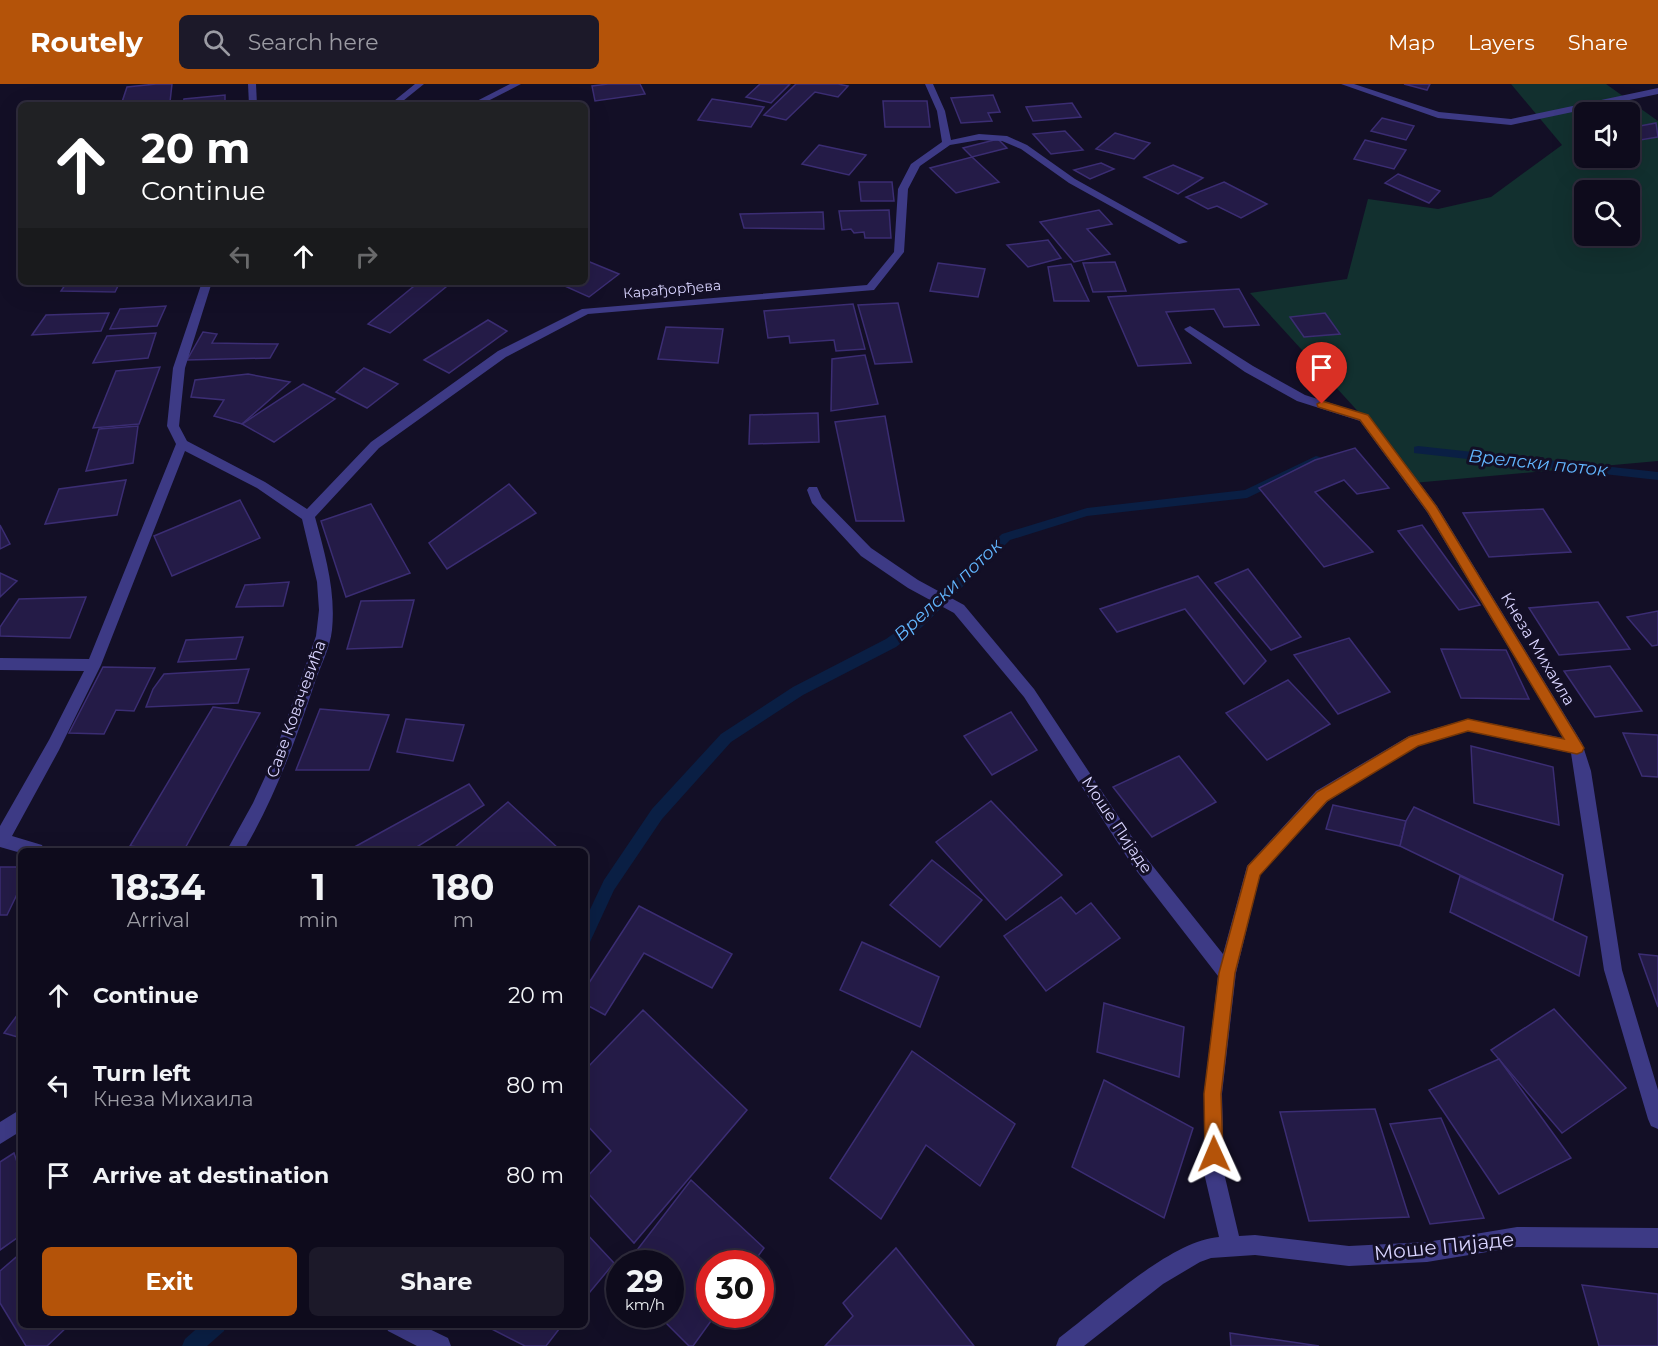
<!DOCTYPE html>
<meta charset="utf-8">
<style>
:root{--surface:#0e0b1c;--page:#1c1929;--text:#f1f3f6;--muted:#9b9ba3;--line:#2e2b3b;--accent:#b45309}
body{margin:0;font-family:Montserrat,sans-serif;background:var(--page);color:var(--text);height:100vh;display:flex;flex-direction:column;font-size:22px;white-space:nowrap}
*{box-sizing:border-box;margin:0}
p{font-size:20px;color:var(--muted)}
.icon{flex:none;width:33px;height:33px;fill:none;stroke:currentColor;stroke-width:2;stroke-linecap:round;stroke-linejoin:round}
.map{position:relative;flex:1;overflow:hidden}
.side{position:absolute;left:18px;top:764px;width:570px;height:480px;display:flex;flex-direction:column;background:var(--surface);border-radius:9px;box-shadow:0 6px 24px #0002,0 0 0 2px var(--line)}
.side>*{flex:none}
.top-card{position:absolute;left:18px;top:18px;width:570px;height:183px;border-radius:9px;box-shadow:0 6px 24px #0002,0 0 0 2px var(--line);background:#202124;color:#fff;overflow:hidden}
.tools{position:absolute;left:1574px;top:18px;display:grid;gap:12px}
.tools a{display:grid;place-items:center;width:66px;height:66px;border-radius:9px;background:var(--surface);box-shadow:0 6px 24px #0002,0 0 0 2px var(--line);font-size:30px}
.speed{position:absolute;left:606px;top:1166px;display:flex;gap:12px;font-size:30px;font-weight:700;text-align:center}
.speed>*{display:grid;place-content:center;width:78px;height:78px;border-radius:50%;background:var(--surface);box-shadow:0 6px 24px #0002,0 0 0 2px var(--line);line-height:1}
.speed small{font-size:15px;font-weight:400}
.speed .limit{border:9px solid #d22;background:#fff;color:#111}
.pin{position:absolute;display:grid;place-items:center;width:51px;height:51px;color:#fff;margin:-62px -26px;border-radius:50% 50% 50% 0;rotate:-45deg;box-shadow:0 0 6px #0007}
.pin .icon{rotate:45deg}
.me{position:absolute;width:66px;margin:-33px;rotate:359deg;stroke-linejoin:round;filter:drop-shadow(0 0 4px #0008)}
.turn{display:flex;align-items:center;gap:21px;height:126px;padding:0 24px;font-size:27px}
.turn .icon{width:78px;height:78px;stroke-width:2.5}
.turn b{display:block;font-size:42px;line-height:51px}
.lanes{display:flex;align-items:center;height:57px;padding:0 24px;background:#0003;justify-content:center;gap:30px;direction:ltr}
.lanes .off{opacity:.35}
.eta{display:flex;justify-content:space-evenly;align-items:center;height:102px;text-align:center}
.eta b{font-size:36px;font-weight:700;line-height:42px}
.cta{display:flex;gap:12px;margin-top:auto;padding:12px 24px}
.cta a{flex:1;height:69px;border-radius:9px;background:var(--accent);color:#fff;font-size:24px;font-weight:700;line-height:69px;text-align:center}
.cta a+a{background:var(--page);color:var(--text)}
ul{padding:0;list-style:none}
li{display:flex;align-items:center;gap:18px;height:90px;padding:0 24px}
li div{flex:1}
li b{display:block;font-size:22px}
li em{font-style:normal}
header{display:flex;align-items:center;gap:36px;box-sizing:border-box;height:84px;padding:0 30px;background:var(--accent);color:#fff}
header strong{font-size:28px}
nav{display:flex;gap:33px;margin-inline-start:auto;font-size:21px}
.search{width:420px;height:54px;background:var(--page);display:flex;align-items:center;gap:15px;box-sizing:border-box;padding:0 21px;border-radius:9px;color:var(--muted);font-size:22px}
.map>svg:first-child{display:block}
.green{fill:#12302f;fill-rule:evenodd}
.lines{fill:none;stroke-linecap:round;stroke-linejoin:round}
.stream{fill:#0a1f44;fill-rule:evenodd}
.building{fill:#241b47;stroke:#3b2d73;stroke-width:1.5}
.minor{fill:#3d3a85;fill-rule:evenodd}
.route{fill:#b45309;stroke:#753606;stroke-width:1.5}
.labels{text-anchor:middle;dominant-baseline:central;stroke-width:6;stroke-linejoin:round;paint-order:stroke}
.far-street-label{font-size:14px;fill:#d9d4ff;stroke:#130f26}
.street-label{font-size:16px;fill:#d9d4ff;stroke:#130f26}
.water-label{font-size:18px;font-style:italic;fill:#62b6ff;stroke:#130f26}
.near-street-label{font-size:20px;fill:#d9d4ff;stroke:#130f26}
</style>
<header>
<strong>Routely</strong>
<div class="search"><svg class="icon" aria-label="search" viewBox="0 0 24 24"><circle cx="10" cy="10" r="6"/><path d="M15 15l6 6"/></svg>Search here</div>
<nav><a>Map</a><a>Layers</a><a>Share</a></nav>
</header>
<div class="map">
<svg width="1658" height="1262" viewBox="0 0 1658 1262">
<rect width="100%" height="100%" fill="#130f26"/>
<!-- green -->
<path class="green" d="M1511 0H1606L1658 37V377L1413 399 1364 334 1250 209 1347 195 1368 115 1438 125 1491 113 1562 61ZM1584 28H1629V74H1584ZM1584 106H1629V152H1584Z"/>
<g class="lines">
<!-- stream -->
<g class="stream">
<polygon points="1418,362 1658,388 1658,396 1414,369 1414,363"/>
<polygon points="1316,372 1320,373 1320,379 1247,414 1087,432 1010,456 922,543 896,563 803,611 731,658 662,735 614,806 590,858 585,861 585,836 604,796 652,725 721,650 793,603 886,555 914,535 1002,450 1087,424 1245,406"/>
<polygon points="202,1240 226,1240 224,1247 207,1262 182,1262 185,1255"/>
</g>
</g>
<!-- building -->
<g class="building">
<polygon points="156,0 172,0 170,18 121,21 127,3"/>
<polygon points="608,0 640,0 645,10 595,17 592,2"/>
<polygon points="760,0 790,0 771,19 746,13"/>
<polygon points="796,0 838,0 848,2 838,13 815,8 786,36 764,31"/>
<polygon points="1404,0 1430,0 1427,6"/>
<polygon points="225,11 225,21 183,21 184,15"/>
<polygon points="993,11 1000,28 988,29 992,37 961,39 951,14"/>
<polygon points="712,15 764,23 751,43 698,36"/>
<polygon points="883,17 927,17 930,43 885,43"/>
<polygon points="1072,19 1081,33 1033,37 1026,23"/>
<polygon points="1382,34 1414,42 1406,56 1371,47"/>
<polygon points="1656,39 1658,53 1640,56 1629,48 1629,44"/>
<polygon points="1065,47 1083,66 1051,70 1033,50"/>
<polygon points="1115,49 1150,59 1134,75 1096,65"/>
<polygon points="998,55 1007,64 972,73 963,64"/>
<polygon points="1365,56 1406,66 1394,85 1354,75"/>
<polygon points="819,61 866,71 849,91 802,80"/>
<polygon points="972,73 999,98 956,109 930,84"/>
<polygon points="1101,79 1114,85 1090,95 1074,86"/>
<polygon points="1173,81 1203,94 1178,110 1144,93"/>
<polygon points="1398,90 1440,107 1429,119 1385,99"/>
<polygon points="859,98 892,98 894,117 861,117"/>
<polygon points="1224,98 1267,120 1241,134 1217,122 1208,125 1186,113"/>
<polygon points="889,126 891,154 865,154 864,148 854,149 851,145 842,146 839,127"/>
<polygon points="1099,126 1112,140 1087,145 1110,170 1074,178 1040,138"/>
<polygon points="823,128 824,145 744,144 740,130"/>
<polygon points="1048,156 1061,174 1028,183 1007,161"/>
<polygon points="585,176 619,190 589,213 556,198 585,198"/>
<polygon points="1115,178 1126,207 1093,208 1083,179"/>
<polygon points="938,179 985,185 978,213 930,207"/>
<polygon points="1071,180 1089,217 1054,217 1048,183"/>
<polygon points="67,198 120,198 115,208 61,207"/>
<polygon points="230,198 266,198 264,201 228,201"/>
<polygon points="419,198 452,198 390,249 368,240"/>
<polygon points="1239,205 1259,241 1224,243 1214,225 1166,228 1191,279 1138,282 1108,213"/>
<polygon points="898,219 912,278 875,280 858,221"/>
<polygon points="853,220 865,265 836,267 834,256 790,259 789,252 768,254 764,227"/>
<polygon points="166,222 157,242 110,245 120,225"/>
<polygon points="109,229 101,247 32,251 46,231"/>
<polygon points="1325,229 1340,250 1304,253 1290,233"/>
<polygon points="488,236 507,247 449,289 424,276"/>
<polygon points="666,243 723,245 718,279 658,275"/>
<polygon points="203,248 217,250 212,259 278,260 270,274 187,276"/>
<polygon points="156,249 148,274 93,279 107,252"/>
<polygon points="865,271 878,320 831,327 832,275"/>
<polygon points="160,283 139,340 93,344 116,287"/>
<polygon points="364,284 398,300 367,324 336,308"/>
<polygon points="248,290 290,298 242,340 214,332 224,316 191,313 195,296"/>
<polygon points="303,300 335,315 274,358 242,340"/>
<polygon points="818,329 819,358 749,360 750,331"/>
<polygon points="885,332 904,437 856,437 835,338"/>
<polygon points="138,342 133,379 86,387 99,345"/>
<polygon points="1355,364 1389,404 1357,410 1344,396 1315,408 1373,468 1324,483 1259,404 1315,376"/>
<polygon points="126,396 117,431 45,440 59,405"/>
<polygon points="509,400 536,429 447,485 429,459"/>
<polygon points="240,416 260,454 172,492 154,452"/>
<polygon points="371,420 410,489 346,513 321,437"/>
<polygon points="1543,425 1571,468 1489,473 1463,429"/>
<polygon points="0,441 10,460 0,465"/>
<polygon points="1422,441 1480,521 1459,526 1398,447"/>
<polygon points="1248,485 1301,553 1271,566 1215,499"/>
<polygon points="0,489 17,497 0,513"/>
<polygon points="1198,492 1266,577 1244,600 1185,525 1117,548 1100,525"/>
<polygon points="289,498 283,522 236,523 245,501"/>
<polygon points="86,513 70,554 0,552 0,543 19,515"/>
<polygon points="414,516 402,563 347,565 361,517"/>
<polygon points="1598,518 1630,565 1559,571 1529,524"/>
<polygon points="1658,527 1658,561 1652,562 1627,533"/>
<polygon points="243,553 236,575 178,578 186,556"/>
<polygon points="1349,554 1390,608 1338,630 1294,571"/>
<polygon points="1441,565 1506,566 1529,615 1461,614"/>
<polygon points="1610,582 1642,627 1595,633 1564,587"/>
<polygon points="103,583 155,584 134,627 116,626 104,650 69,649"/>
<polygon points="249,585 238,619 146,623 153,605 164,590"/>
<polygon points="1288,596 1330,640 1267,676 1226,629"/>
<polygon points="213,623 260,629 184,766 161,766 130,762"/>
<polygon points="320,625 389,631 369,686 296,686"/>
<polygon points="1011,628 1037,666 992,691 964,652"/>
<polygon points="406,635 464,641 453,677 397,668"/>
<polygon points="1623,649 1658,651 1658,693 1642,692"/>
<polygon points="1471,662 1553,683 1559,741 1474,719"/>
<polygon points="1179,672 1216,718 1152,753 1113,703"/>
<polygon points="469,700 484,721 412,766 349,766"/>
<polygon points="991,717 1062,791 1006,836 936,758"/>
<polygon points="508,718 560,766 457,766 454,764"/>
<polygon points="1333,721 1406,737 1400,762 1326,745"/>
<polygon points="1414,723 1563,791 1553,836 1400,762 1406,737"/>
<polygon points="932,776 982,816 940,863 890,821"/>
<polygon points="0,783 21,783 21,802 7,831 0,831"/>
<polygon points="1460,792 1587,853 1579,892 1450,828"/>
<polygon points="1061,813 1076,830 1091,819 1120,854 1046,907 1004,852"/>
<polygon points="639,822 732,870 712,904 644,869 605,931 585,920 585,905"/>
<polygon points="862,858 939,893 920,943 840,906"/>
<polygon points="1639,870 1658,872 1658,923"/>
<polygon points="1104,919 1184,943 1179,993 1097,968"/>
<polygon points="1554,925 1626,1004 1562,1049 1491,966"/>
<polygon points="21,926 21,954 4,949"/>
<polygon points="643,926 747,1026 634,1159 585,1106 585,1095 611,1067 585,1039 585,986"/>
<polygon points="912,967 1015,1040 980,1102 926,1061 881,1135 830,1094"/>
<polygon points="1499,975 1571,1074 1499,1110 1429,1006"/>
<polygon points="1104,996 1193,1044 1164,1134 1072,1083"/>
<polygon points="1375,1025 1409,1133 1309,1137 1280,1028"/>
<polygon points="1441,1034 1484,1134 1430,1140 1390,1040"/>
<polygon points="14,1069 21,1090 21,1151 0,1166 0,1078"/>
<polygon points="691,1096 764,1164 753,1179 710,1179 710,1230 716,1230 693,1262 689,1262 657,1230 670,1230 670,1179 627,1179"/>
<polygon points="585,1148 614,1179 585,1214"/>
<polygon points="896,1164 974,1262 825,1262 853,1232 843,1219"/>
<polygon points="21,1169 21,1240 70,1240 47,1262 26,1262 0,1219 0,1187"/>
<polygon points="1582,1201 1658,1210 1658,1262 1599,1262"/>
<polygon points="482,1240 563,1240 546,1262 525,1262"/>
<polygon points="1230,1249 1319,1262 1231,1262"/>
</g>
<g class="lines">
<!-- minor -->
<g class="minor">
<polygon points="248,0 256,0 257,21 249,21"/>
<polygon points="415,0 424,0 398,21 389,21"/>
<polygon points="510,0 521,0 480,21 469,21"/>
<path d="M925 0H933L945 27 951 56 979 50 1007 52 1027 61 1075 95 1188 158 1179 160 1069 99 1021 65 1002 57 979 56 950 61 920 82 908 105 904 168 874 206 588 230 506 273 379 364 315 433C325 470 336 507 332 546 330 564 321 581 315 598 296 656 275 713 244 766H227L253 719 271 680 316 552 319 526 317 498 302 435 257 404 185 367 101 581 59 666 12 752 42 761 44 766H21V769L0 763V742L49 656 84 587 0 586V574L89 575 176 360 167 342 173 284 202 198H212L185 284 179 342 187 357 265 398 307 425 371 358 498 267 582 225 867 201 894 168 898 105 911 80 942 58 937 27Z"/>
<polygon points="1341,0 1354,0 1439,28 1511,35 1658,4 1658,10 1511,41 1438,34"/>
<path d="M1190 242 1253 282 1305 311 1368 331 1437 422 1582 659 1591 687 1622 886 1658 1006V1045L1651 1042 1648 1035 1604 886 1571 669 1468 647 1418 662 1328 717 1260 791 1236 889 1222 1010 1224 1089 1239 1152 1255 1151 1349 1162 1427 1158 1517 1143 1658 1144V1164L1517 1163 1427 1178 1349 1182 1255 1171 1211 1174 1200 1178 1163 1200 1084 1262H1056L1059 1254C1098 1225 1171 1156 1219 1153L1204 1089V1010L1218 892 1132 781 1024 613 954 529 908 504 861 472 812 419 807 406 809 403H817L822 414 871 464 918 496 964 521 1034 605 1144 771 1223 870 1247 782 1316 707 1409 652 1468 635 1563 654 1427 428 1360 337 1297 317 1245 288 1186 247 1184 245Z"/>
<polygon points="21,1025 21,1047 0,1060 0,1038"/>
<polygon points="385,1240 419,1240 448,1254 451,1262 417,1262 388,1247"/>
</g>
</g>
<!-- route -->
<polygon class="route" points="1322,317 1368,331 1436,422 1584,664 1582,668 1577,670 1468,647 1418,662 1327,717 1260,791 1235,889 1221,1010 1223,1070 1220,1076 1214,1079 1208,1076 1205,1070 1204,1010 1219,889 1248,782 1317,708 1409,653 1468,635 1564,655 1428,428 1409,402 1360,336 1318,323 1317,320"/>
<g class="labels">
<!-- far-street labels -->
<g class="far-street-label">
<text transform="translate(672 205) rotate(-5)">Карађорђева</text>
</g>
<!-- street labels -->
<g class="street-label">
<text transform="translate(1538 565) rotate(59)">Кнеза Михаила</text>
<text transform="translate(296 625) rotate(-70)">Саве Ковачевића</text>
<text transform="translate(1117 741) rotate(56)">Моше Пијаде</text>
</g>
<!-- water labels -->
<g class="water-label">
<text transform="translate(1538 379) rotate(6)">Врелски поток</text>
<text transform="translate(948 506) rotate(-43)">Врелски поток</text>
</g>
<!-- near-street labels -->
<g class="near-street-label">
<text transform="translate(1444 1162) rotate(-6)">Моше Пијаде</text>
</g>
</g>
</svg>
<div class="tools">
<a><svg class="icon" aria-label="sound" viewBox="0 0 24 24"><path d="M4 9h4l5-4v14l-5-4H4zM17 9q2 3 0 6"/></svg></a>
<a><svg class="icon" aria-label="search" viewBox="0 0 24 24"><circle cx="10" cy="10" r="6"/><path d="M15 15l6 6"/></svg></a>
</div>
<div class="speed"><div>29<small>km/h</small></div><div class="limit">30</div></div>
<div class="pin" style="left:1322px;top:320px;background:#d93025"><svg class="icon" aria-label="arrive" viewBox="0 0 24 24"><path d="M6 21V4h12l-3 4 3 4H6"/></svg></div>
<svg class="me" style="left:1214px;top:1070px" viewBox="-20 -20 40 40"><path d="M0-17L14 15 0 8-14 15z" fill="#b45309" stroke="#fff" stroke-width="4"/></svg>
<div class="top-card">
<div class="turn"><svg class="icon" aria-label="ahead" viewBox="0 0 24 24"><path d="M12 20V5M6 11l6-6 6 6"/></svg><div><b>20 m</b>Continue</div></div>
<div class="lanes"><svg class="icon off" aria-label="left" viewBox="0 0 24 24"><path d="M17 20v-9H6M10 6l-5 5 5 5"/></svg><svg class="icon" aria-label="ahead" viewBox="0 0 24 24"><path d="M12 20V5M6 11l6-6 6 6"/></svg><svg class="icon off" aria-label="right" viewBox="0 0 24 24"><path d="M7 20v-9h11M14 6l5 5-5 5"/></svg></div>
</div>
<section class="side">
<div class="eta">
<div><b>18:34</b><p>Arrival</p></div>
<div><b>1</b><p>min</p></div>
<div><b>180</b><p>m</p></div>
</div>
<ul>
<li><svg class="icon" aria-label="ahead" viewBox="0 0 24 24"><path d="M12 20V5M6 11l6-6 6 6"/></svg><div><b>Continue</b></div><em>20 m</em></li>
<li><svg class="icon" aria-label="left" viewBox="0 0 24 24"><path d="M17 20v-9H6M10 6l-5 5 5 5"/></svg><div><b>Turn left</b><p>Кнеза Михаила</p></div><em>80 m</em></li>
<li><svg class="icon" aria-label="arrive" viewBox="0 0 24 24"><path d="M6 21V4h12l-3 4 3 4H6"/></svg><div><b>Arrive at destination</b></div><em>80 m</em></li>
</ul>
<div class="cta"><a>Exit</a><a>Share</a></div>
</section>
</div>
